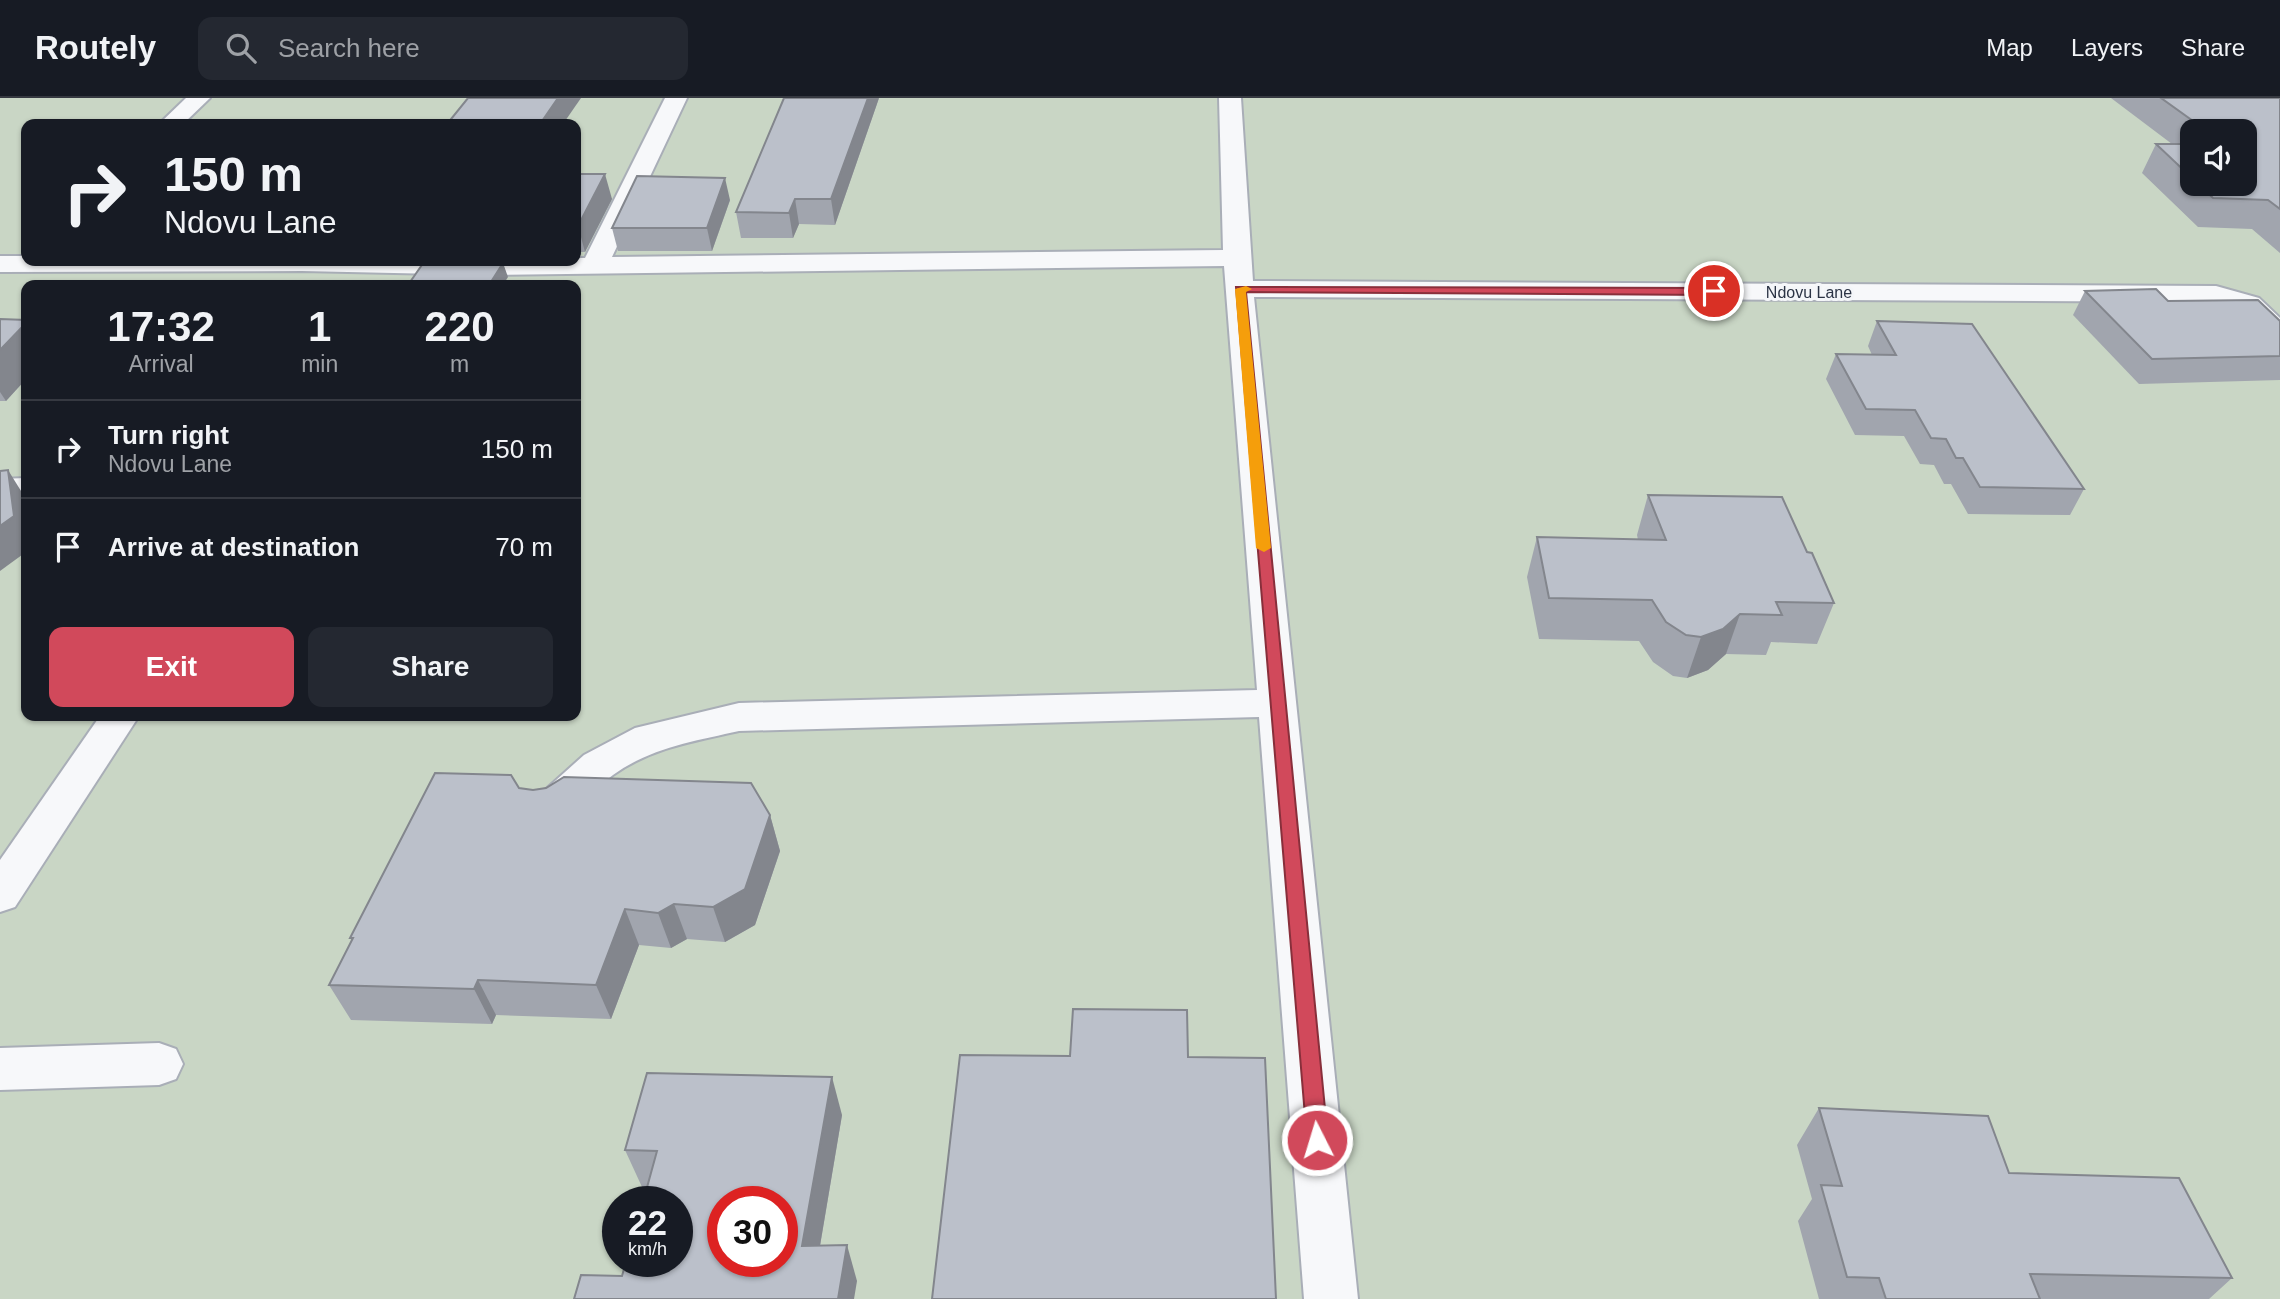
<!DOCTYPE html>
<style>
:root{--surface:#171b24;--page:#242831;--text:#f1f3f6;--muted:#9ea1a6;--line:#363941;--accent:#d1495b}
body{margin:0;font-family:Arial,sans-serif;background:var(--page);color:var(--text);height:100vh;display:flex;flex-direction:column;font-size:26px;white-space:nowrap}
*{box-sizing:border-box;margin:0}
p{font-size:23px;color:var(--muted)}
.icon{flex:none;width:38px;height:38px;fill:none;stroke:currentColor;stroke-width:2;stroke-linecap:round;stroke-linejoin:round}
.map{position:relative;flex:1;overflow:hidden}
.details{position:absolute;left:21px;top:182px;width:560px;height:441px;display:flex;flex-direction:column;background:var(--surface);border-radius:14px;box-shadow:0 2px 5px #0004}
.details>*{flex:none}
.guide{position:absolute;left:21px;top:21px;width:560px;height:147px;border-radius:14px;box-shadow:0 2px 5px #0004;background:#171b24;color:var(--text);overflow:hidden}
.controls{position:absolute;left:2180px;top:21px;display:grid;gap:14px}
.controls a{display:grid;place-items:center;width:77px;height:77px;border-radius:14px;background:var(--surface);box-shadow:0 2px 5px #0004;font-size:35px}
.speed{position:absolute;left:602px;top:1088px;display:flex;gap:14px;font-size:35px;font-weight:700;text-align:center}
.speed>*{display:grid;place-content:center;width:91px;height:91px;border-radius:50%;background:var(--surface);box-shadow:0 2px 5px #0004;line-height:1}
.speed small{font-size:18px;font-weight:400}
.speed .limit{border:10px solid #d22;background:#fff;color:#111}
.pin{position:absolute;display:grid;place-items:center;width:60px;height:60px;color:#fff;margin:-30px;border:4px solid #fff;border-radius:50%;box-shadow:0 2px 7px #0007}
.me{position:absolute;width:77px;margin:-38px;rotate:355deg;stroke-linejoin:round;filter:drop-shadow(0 0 5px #0008)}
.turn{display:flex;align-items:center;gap:24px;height:147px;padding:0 28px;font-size:32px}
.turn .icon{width:91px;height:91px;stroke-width:2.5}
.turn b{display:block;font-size:49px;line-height:60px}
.eta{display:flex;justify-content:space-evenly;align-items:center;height:119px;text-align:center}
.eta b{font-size:42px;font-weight:700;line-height:49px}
.primary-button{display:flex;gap:14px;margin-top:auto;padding:14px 28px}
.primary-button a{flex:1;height:80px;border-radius:14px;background:var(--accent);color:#fff;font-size:28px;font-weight:700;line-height:80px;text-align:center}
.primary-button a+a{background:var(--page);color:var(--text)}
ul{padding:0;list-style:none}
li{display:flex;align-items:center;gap:21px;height:98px;padding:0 28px;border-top:2px solid var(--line)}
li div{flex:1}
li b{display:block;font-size:26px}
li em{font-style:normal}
header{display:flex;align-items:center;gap:42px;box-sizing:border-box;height:98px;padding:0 35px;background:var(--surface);border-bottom:2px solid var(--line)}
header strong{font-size:33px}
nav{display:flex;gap:38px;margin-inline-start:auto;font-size:24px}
.search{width:490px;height:63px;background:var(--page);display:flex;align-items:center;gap:18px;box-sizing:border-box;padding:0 24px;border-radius:14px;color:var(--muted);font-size:26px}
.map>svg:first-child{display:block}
.green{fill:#c9d6c5;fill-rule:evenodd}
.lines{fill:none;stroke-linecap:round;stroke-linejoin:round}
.minor-casing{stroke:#a9aeb7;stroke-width:4}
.minor{fill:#f7f8fa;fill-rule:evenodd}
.wall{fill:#a1a5ae;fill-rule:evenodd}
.shaded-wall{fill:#83868d}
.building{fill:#bbc0ca;stroke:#83868d;stroke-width:2;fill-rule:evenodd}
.route{fill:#d1495b;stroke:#882f3b;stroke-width:2}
.slow{fill:#f59e0b}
.labels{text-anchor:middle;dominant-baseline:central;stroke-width:6;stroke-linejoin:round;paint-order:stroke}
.far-street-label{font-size:16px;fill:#2b3445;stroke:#f4f6f9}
</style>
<header>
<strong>Routely</strong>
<div class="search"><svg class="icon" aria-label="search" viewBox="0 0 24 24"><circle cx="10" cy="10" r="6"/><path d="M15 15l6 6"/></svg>Search here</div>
<nav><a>Map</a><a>Layers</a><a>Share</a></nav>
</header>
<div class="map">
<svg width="2280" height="1201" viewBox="0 0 2280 1201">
<rect width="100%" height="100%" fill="#e4e7ec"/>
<!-- green -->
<path class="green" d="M0 0H2280V1201H0ZM26 26H576V163H26ZM2193 33H2245V86H2193ZM26 187H576V618H26ZM618 1104H677V1164H618ZM723 1104H782V1164H723Z"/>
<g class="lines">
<defs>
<g id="minor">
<polygon points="186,0 210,0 183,26 159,26"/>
<path d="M665 0H687L612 159 1223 152 1219 0H1241L1253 183 2216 188 2259 200 2280 220V244L2270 241 2239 212 2214 204 1254 199 1358 1201H1304L1259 619 739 633C695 643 650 650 613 677 586 696 573 735 535 723L529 712 535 701 584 657 635 630 739 605 1257 592 1224 168 486 177 302 173 0 174V158H26V163H576V160H585Z"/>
<polygon points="26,380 26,400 0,401 0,381"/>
<polygon points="100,618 139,618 15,809 0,814 0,762"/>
<polygon points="159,945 176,951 183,966 176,981 159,987 0,992 0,950"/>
</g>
</defs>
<!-- minor casing -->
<use href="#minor" class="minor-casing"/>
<!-- minor -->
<use href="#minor" class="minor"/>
</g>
<!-- wall -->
<g class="wall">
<polygon points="879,0 835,127 799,126 793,140 741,140 736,114"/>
<path d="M2111 0H2280V155L2252 131 2198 129 2142 75 2156 46H2172ZM2193 33H2245V86H2193Z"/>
<polygon points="576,76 612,101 585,154 576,154"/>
<polygon points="730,102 712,153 618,153 612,130"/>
<polygon points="2085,193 2168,203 2280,223 2280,282 2139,286 2073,217"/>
<polygon points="0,221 26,222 26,281 6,303 0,303"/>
<polygon points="1877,223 2084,391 2070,417 1968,416 1951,386 1944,386 1934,367 1920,366 1904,338 1855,337 1826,281 1836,256 1872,257 1868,248"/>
<polygon points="1648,397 1807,454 1834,505 1817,546 1771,544 1766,557 1726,556 1708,572 1687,580 1673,578 1653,564 1639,543 1539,541 1527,479 1537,439 1638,442 1637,437"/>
<polygon points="519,690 770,717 780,753 755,827 725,844 687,841 671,850 639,847 611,921 496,917 492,926 351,922 329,887 352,843 350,840"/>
<polygon points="1819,1010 2009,1075 2232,1180 2209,1201 1819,1201 1798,1123 1812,1101 1797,1047"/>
<polygon points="842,1017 820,1148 857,1183 622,1178 647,1090 642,1089 625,1052"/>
</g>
<!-- shaded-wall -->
<g class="shaded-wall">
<polygon points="558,0 581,0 563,26 540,26"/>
<polygon points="868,0 879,0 835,127 831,101"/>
<polygon points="605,76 612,101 585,154 578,128"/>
<polygon points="725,80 730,102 712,153 707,130"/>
<polygon points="795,101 799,126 793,140 789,115"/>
<polygon points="503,165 508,179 503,187 489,187"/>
<polygon points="26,225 26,281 6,303 0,294 0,252"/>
<polygon points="8,372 26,401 26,454 0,473 0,428"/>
<polygon points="1740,516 1726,556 1708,572 1687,580 1701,539"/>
<polygon points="770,717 780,753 755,827 725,844 713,809"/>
<polygon points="674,806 687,841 671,850 658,815"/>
<polygon points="625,811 639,847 611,921 596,887"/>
<polygon points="478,882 496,917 492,926 474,891"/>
<polygon points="832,979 842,1017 814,1183 802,1148"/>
<polygon points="847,1147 857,1183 854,1201 838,1201"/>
</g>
<!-- building -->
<g class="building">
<polygon points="468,0 558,0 540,26 447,26"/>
<polygon points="784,0 868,0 831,101 795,101 789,115 736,114"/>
<polygon points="2161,0 2280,0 2280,111 2268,102 2213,100 2198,86 2245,86 2245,33 2207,33"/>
<polygon points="2156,46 2193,46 2193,81"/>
<polygon points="576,76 605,76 578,128 576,128"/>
<polygon points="637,78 725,80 707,130 612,130"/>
<polygon points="424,164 503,165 489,187 408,187"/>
<polygon points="2156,191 2168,203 2258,202 2280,223 2280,258 2152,261 2085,193"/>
<polygon points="0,221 26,222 26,225 0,252"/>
<polygon points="1877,223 1972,226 2084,391 1980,389 1963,360 1956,360 1946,341 1931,340 1915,312 1866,311 1836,256 1896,257"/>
<polygon points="8,372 14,418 0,428 0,373"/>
<polygon points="1648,397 1782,399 1807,454 1812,455 1834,505 1776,504 1782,517 1740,516 1723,531 1701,539 1686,537 1666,524 1652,502 1549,500 1537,439 1666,442"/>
<polygon points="435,675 511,677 519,690 533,692 546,690 564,679 751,685 770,717 745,791 713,809 674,806 658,815 625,811 596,887 478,882 474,891 329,887 353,840 350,840"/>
<polygon points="1073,911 1187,912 1188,959 1265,960 1276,1201 932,1201 960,957 1070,958"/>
<path d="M647 975 832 979 802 1148 847 1147 838 1201H574L581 1177 622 1178 626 1164H677V1104H643L657 1053 625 1052ZM723 1104H782V1164H723Z"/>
<polygon points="1819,1010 1988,1018 2009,1075 2179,1080 2232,1180 2030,1176 2040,1201 1886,1201 1879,1180 1847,1179 1821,1087 1842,1088"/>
</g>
<!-- route -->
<polygon class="route" points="1236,189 1714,190 1720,193 1714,197 1246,194 1328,1042 1325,1049 1317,1052 1310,1049 1307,1042"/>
<!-- slow -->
<polygon class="slow" points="1246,188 1252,191 1246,194 1271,450 1264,454 1256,450 1235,191"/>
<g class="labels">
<!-- far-street labels -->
<g class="far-street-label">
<text x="1809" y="194">Ndovu Lane</text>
</g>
</g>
</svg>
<div class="controls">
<a><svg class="icon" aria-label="sound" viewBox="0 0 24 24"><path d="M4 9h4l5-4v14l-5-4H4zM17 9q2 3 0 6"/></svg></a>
</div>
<div class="speed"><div>22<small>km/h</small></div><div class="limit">30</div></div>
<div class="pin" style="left:1714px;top:193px;background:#d93025"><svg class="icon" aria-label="arrive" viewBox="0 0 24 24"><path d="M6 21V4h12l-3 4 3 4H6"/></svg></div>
<svg class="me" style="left:1317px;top:1042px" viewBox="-20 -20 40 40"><circle r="17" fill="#d1495b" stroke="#fff" stroke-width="3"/><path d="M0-11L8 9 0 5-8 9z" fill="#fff"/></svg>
<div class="guide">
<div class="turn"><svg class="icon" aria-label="right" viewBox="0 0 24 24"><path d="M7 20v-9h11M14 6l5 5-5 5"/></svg><div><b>150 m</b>Ndovu Lane</div></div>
</div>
<section class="details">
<div class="eta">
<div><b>17:32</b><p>Arrival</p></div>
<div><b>1</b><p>min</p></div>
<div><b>220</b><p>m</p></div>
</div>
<ul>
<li><svg class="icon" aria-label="right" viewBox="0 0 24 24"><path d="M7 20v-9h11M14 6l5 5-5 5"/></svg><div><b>Turn right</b><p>Ndovu Lane</p></div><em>150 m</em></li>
<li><svg class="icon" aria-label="arrive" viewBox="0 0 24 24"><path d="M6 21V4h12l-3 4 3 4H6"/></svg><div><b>Arrive at destination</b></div><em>70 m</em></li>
</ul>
<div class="primary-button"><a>Exit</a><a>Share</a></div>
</section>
</div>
